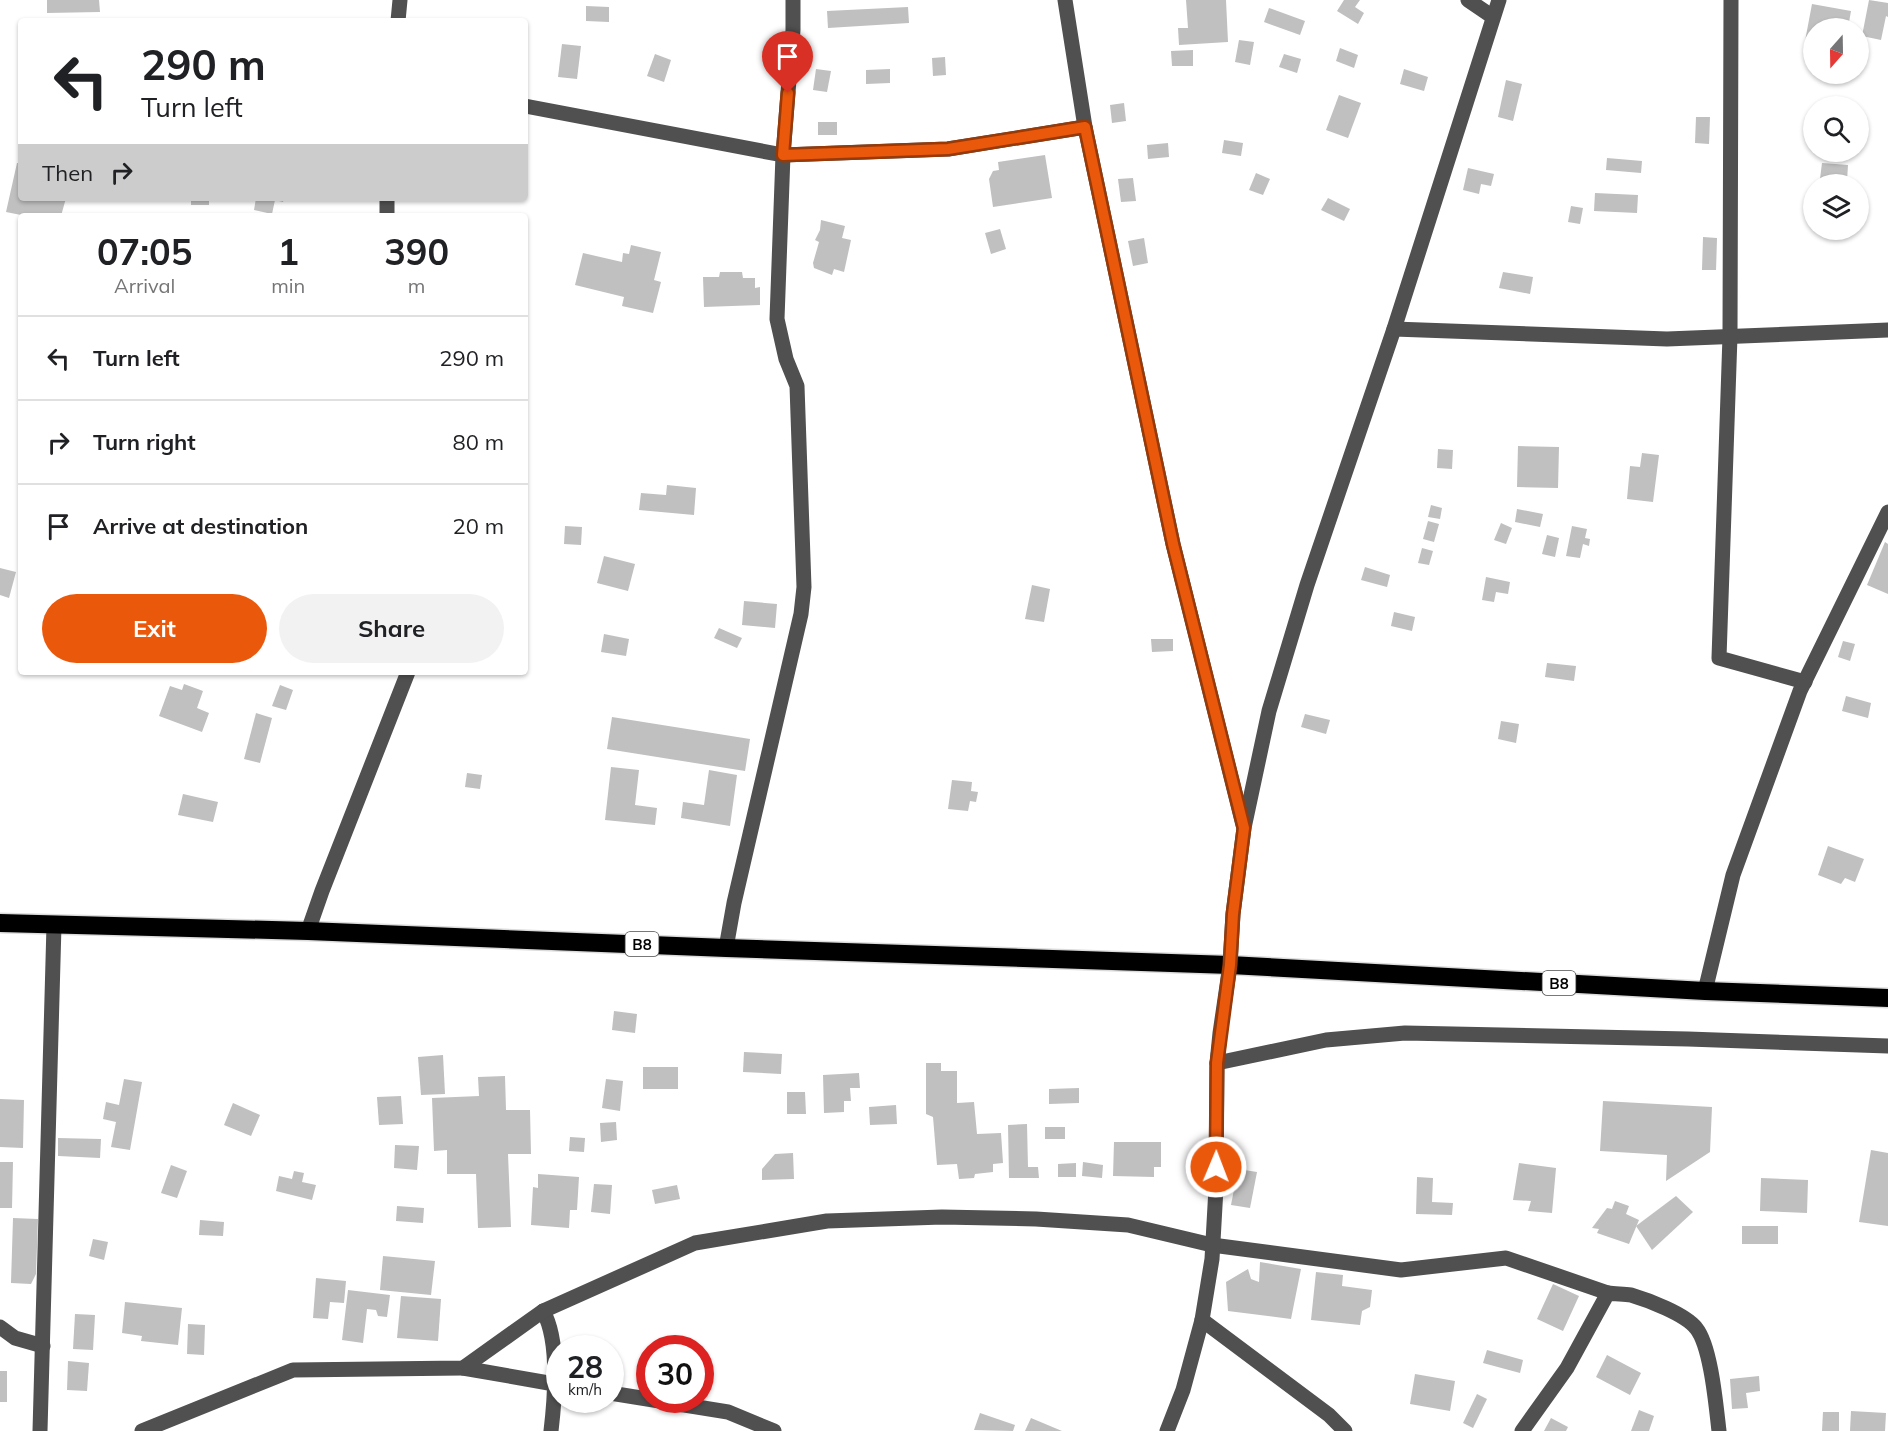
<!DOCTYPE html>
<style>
:root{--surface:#fff;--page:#f2f2f2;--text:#202124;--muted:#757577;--line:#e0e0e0;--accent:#ea580c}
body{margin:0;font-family:Mulish,sans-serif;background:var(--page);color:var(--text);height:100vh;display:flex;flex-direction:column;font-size:22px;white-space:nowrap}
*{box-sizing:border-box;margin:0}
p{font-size:20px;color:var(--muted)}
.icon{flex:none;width:33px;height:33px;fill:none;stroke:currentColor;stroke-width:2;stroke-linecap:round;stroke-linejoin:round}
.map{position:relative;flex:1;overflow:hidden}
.sheet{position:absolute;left:18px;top:213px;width:510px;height:462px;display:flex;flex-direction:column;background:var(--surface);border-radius:6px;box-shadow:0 2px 4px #0004}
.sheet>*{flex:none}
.top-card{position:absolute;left:18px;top:18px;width:510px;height:183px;border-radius:6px;box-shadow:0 2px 4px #0004;background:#fff;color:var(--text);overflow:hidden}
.needle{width:39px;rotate:200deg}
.fabs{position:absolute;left:1803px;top:18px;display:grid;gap:12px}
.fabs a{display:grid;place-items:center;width:66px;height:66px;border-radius:50%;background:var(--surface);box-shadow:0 2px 4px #0004;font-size:30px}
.speed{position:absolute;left:546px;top:1335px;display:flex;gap:12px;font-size:30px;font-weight:700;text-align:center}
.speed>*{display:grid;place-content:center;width:78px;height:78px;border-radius:50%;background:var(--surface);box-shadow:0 2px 4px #0004;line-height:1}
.speed small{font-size:15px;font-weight:400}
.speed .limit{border:9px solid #d22;background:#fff;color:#111}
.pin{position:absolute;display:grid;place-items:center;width:51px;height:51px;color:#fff;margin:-62px -26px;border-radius:50% 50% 50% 0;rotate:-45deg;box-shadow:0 0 6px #0007}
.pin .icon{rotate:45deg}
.me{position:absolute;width:66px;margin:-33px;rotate:1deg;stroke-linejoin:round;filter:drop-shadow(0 0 4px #0008)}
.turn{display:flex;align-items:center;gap:21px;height:126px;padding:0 24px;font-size:27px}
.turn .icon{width:78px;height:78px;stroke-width:2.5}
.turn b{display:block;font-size:42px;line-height:51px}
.then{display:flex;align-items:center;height:57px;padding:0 24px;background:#0003;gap:12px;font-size:22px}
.eta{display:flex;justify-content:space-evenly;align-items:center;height:102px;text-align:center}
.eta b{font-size:36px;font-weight:700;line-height:42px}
.action{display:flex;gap:12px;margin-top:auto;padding:12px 24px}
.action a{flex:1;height:69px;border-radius:36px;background:var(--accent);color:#fff;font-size:24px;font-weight:700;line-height:69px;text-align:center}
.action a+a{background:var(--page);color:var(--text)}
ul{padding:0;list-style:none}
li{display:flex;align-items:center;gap:18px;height:84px;padding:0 24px;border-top:2px solid var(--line)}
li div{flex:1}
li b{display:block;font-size:22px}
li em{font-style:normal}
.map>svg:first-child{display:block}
.building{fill:#c0c0c0}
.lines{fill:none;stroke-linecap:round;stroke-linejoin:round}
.highway-casing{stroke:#dbdbdb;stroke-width:21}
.minor{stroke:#505050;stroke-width:15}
.highway{stroke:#000;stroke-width:18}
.route-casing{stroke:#983908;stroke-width:15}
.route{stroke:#ea580c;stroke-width:10}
.labels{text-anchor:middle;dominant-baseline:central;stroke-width:5;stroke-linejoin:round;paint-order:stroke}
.shield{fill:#fff;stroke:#4c4c4c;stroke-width:1.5}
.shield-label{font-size:15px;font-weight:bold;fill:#000}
</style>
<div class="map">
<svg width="1888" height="1431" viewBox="0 0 1888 1431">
<rect width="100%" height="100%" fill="#fff"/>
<!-- building -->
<g class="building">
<polygon points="47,0 99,0 100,12 47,13"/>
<polygon points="1186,0 1226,0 1228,42 1179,45 1178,28 1188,28"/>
<polygon points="1344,0 1360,0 1355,7 1364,13 1358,24 1337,11"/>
<polygon points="1869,0 1888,3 1888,17 1886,16 1881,40 1862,36"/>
<polygon points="1812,4 1851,11 1848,28 1814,28 1814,43 1805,41"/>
<polygon points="586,6 609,7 609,22 586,21"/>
<polygon points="908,7 909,23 828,28 827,11"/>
<polygon points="1269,8 1305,21 1300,35 1264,22"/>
<polygon points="1239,40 1254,42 1250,65 1235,62"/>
<polygon points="562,44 581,46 577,79 558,77"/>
<polygon points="1340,48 1358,55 1354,68 1336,61"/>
<polygon points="1193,50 1193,66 1172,66 1171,51"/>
<polygon points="655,54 671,60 664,82 647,76"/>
<polygon points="1284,54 1301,59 1297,73 1279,67"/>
<polygon points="945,57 946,75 933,76 932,58"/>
<polygon points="816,69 831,71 827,92 813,90"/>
<polygon points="890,69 890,83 866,84 866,70"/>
<polygon points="1404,69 1428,77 1424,91 1400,84"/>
<polygon points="1506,80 1522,84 1513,121 1498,117"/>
<polygon points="1339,95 1361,103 1348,138 1326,130"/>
<polygon points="1124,103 1126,121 1112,123 1110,105"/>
<polygon points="1696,117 1710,117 1709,144 1695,143"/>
<rect x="818" y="122" width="19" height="13"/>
<polygon points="1224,140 1243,143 1241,156 1222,153"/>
<polygon points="1168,143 1169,157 1148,159 1147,145"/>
<polygon points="1045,155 1052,198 993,207 989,179 993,171 999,170 998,162"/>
<polygon points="1607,158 1642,161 1641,173 1606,170"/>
<polygon points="17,163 21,163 21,198 66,198 61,216 26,216 6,212"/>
<polygon points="1822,163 1848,165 1847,181 1820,179"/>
<polygon points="1468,168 1494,174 1491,186 1481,184 1479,194 1463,190"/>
<polygon points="1256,173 1270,179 1263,195 1249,190"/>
<polygon points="1133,178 1136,201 1121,202 1118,179"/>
<polygon points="1595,193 1638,195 1637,213 1594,211"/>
<rect x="191" y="198" width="18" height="7"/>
<polygon points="256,198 284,198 283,202 275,200 272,214 254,210"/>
<polygon points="1328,198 1350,209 1344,221 1321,210"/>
<polygon points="1571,206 1583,208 1580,224 1568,222"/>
<polygon points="821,220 845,226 842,238 851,240 844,272 834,269 832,275 814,268 813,263 819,242 815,240 820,230"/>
<polygon points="1000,229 1006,249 991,254 985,233"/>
<polygon points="1703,237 1717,238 1716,270 1702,270"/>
<polygon points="1144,238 1148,263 1133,266 1128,241"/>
<polygon points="631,245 661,252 654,280 661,282 653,313 622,306 624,297 575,285 583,253 622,262 623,253 629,254"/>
<polygon points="720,272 742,272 743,278 755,278 755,288 760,287 760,305 704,307 703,277 719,277"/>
<polygon points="1503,272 1533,277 1530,294 1499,288"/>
<polygon points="1518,446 1559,447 1558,488 1517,487"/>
<polygon points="1438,449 1453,450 1452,469 1437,468"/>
<polygon points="1642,453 1659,455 1653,502 1627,499 1630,466 1640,467"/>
<polygon points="667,485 696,488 694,515 639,510 641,493 666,495"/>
<polygon points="1431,505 1442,508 1440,519 1428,517"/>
<polygon points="1517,509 1543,514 1540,527 1515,522"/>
<polygon points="1428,521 1439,524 1434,542 1423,539"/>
<polygon points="1501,523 1512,528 1506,544 1494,540"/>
<polygon points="565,526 582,527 581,545 564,544"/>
<polygon points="1572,526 1587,529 1585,538 1590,539 1589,546 1583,544 1580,558 1566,556"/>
<polygon points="1547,535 1559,538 1555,557 1542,554"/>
<polygon points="1885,542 1888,544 1888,594 1867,585"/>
<polygon points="1422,548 1433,551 1429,565 1418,563"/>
<polygon points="604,556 635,564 628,591 597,583"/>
<polygon points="1365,567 1390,575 1387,587 1361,580"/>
<polygon points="0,568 16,572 9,598 0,595"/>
<polygon points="1486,577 1510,582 1508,594 1496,592 1494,602 1482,600"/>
<polygon points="1032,585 1050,589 1044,622 1025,619"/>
<polygon points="744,601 777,604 775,628 742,625"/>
<polygon points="1394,612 1415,617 1412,631 1391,626"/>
<polygon points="719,628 742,638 737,648 714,638"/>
<polygon points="604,634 629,639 626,656 601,652"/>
<polygon points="1151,639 1173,639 1173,651 1152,652"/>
<polygon points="1843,641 1855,644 1850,661 1838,657"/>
<polygon points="1547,663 1576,666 1574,681 1545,677"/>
<polygon points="184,684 203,691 197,708 209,713 202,732 159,716 170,686 182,690"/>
<polygon points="280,685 293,690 286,710 272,706"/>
<polygon points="1846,696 1871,703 1868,718 1842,711"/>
<polygon points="256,713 272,718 260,763 244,759"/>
<polygon points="1305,714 1330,720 1326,734 1301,727"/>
<polygon points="612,717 750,739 745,771 607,749"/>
<polygon points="1501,721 1519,724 1516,743 1498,739"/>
<polygon points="611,767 639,770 635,805 657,808 655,825 605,820"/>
<polygon points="709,770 737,775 730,826 681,818 683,802 704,805"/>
<polygon points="467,773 482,775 480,789 465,787"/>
<polygon points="952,780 972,782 971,791 978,792 976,802 970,801 968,811 948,809"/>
<polygon points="183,794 218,802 213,822 178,815"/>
<polygon points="1828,846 1864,859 1855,882 1845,878 1841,884 1818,875"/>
<polygon points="614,1011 637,1014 635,1033 612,1030"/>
<polygon points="744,1052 782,1054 781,1074 743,1072"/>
<polygon points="443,1055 445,1094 421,1095 418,1057"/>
<polygon points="926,1063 941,1063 941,1071 957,1071 957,1103 974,1102 977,1134 1001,1133 1003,1163 993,1164 993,1172 975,1174 974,1178 959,1179 957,1164 937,1165 933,1117 926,1114"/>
<rect x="643" y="1067" width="35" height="22"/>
<polygon points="859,1073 860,1088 850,1088 851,1101 844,1101 844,1112 824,1113 823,1075"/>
<polygon points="505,1076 506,1110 530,1110 531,1154 508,1154 511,1227 478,1228 476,1174 447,1174 447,1150 434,1151 432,1098 479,1096 478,1077"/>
<polygon points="124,1079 142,1082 130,1150 111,1147 116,1122 103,1119 106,1102 119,1105"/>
<polygon points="606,1079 623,1081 620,1111 602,1108"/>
<polygon points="1079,1088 1079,1103 1049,1104 1049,1089"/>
<polygon points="787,1092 805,1092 806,1114 787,1114"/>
<polygon points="401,1096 403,1124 379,1125 377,1097"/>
<polygon points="0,1099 24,1100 23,1148 0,1147"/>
<polygon points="1603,1101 1712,1107 1710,1152 1666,1181 1667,1155 1600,1151"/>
<polygon points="233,1103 260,1115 251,1136 224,1125"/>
<polygon points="896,1105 897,1124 870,1125 869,1107"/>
<polygon points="616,1122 617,1140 601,1142 600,1123"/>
<polygon points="1027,1124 1028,1167 1038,1167 1039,1178 1009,1178 1008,1125"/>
<rect x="1045" y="1127" width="20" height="12"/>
<polygon points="570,1137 585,1138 584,1152 569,1151"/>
<polygon points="58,1138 101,1139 100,1158 58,1156"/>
<polygon points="1114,1142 1161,1142 1161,1167 1154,1167 1154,1177 1113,1176"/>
<polygon points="395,1145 419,1146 417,1170 394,1168"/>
<polygon points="1871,1150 1888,1153 1888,1226 1859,1222"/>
<polygon points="793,1153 794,1179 762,1180 762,1169 775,1154"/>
<polygon points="0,1162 13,1162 12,1208 0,1208"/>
<polygon points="1083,1162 1103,1165 1102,1178 1082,1176"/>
<polygon points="1076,1163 1076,1177 1058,1177 1058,1164"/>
<polygon points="1519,1163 1556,1168 1552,1213 1528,1211 1531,1201 1513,1200"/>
<polygon points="171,1165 187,1171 177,1198 161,1193"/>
<polygon points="1238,1169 1257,1172 1250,1208 1231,1205"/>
<polygon points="294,1171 304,1173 302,1182 316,1185 312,1200 276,1191 279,1176 292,1179"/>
<polygon points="538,1174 579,1177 577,1210 570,1210 569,1228 531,1225 533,1187 538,1188"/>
<polygon points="1417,1177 1433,1178 1432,1202 1453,1203 1452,1215 1416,1214"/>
<polygon points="1761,1178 1808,1180 1807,1213 1760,1211"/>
<polygon points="594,1184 612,1185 610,1214 591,1212"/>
<polygon points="677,1185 680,1199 655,1204 652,1190"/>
<polygon points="1676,1196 1693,1212 1652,1250 1636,1226"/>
<polygon points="1615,1201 1629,1206 1626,1214 1639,1220 1629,1244 1597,1233 1599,1229 1592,1228 1607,1208 1612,1209"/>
<polygon points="397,1206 424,1208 423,1223 396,1221"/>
<polygon points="13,1218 38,1219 36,1274 31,1284 11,1283"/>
<polygon points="200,1220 224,1222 223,1236 199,1235"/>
<rect x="1742" y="1226" width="36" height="18"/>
<polygon points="93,1239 108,1242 104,1260 89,1256"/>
<polygon points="383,1256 435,1261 431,1295 380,1290"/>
<polygon points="1260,1262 1301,1269 1291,1319 1228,1311 1226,1282 1248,1269 1251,1279 1259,1282"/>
<polygon points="1316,1272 1343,1275 1342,1286 1372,1290 1370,1307 1362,1311 1360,1325 1311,1320"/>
<polygon points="316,1278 346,1281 344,1303 330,1302 328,1319 313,1318"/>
<polygon points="1553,1284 1579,1296 1563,1331 1537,1319"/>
<polygon points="348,1290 390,1295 387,1317 378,1316 376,1310 367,1309 363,1343 342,1340"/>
<polygon points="401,1296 441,1299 438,1341 397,1338"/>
<polygon points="125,1302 182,1308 178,1345 141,1341 142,1336 122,1333"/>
<polygon points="75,1314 95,1315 93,1350 73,1349"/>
<polygon points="188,1324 205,1325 204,1355 187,1354"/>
<polygon points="1487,1350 1523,1360 1520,1373 1483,1363"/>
<polygon points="1607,1355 1641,1373 1630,1395 1596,1377"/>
<polygon points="68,1361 89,1363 87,1391 67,1390"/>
<rect x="0" y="1371" width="7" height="31"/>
<polygon points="1415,1374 1455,1381 1450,1411 1410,1404"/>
<polygon points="1759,1376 1760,1391 1746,1393 1748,1408 1732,1409 1730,1379"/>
<polygon points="1477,1394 1487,1399 1473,1428 1463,1423"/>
<polygon points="1639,1410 1654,1416 1649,1431 1631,1431"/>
<polygon points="1851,1411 1886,1413 1885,1431 1850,1431"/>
<polygon points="1823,1412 1839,1412 1839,1431 1822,1431"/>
<polygon points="980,1413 1015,1425 1013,1431 974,1430"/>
<polygon points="1031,1418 1062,1431 1025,1431"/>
<polygon points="1551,1418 1568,1427 1566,1431 1544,1431"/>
</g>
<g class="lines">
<defs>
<polyline id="highway" points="0,923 308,931 726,948 1230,965 1705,991 1888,998"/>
</defs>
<!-- highway casing -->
<use href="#highway" class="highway-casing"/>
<!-- minor -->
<g class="minor">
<polyline points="1065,0 1085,127 1173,544 1243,825"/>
<polyline points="1468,0 1493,17"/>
<polyline points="1731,0 1730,336 1719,658 1805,682"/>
<polyline points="398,21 400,0"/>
<polyline points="525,106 783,155 948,149 1085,127"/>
<polyline points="387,198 387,216"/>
<polyline points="1394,329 1667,339 1888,330"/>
<polyline points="308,931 322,891 408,672"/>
<polyline points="726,948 734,903 801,614 804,587 797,386 786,359 777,319 783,155 793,30 793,0"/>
<polyline points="1705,991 1733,875 1800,691 1888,512"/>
<polyline points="1217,1063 1326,1040 1405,1033 1688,1039 1888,1046"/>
<path d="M543 1311C560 1341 555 1397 551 1431"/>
<polyline points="1202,1320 1329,1415 1345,1431"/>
<polyline points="0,1327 15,1338 43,1346"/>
<polyline points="463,1368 560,1385"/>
<polyline points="610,1393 728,1412 774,1431"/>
<polyline points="40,1431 54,925"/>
<polyline points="142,1431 293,1370 463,1368 543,1311 695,1243 827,1221 942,1217 1036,1219 1128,1225 1212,1245 1401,1270 1506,1258 1608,1293"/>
<polyline points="1167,1431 1183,1390 1202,1320 1212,1259 1216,1188 1217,1063 1220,1033 1230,965 1233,914 1244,828 1269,711 1307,585 1394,329 1499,0"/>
<path d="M1522 1431 1567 1368 1608 1293C1615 1294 1623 1294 1631 1295 1648 1300 1685 1314 1696 1328 1711 1346 1716 1406 1719 1431"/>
</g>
<!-- highway -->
<use href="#highway" class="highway"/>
</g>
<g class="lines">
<defs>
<polyline id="route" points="788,93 783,155 948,149 1085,127 1173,544 1244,828 1233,914 1230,965 1217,1063 1216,1167"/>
</defs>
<!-- route casing -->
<use href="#route" class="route-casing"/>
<!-- route -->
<use href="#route" class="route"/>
</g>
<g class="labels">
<!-- shield labels -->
<g class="shield">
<rect x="625.5" y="932" width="33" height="24" rx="4.5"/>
<rect x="1542.5" y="971" width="33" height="24" rx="4.5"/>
</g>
<g class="shield-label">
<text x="642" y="944">B8</text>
<text x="1559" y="983">B8</text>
</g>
</g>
</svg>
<div class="fabs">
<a><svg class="needle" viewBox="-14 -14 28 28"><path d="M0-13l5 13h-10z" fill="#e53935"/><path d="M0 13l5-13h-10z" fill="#757577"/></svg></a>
<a><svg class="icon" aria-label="search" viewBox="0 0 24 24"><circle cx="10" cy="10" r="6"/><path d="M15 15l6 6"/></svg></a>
<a><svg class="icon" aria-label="layers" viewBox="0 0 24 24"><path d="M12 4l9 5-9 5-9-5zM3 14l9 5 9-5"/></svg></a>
</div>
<div class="speed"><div>28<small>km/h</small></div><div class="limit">30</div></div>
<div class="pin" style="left:788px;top:93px;background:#d93025"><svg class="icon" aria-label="arrive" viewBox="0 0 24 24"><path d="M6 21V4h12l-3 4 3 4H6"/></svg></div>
<svg class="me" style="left:1216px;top:1167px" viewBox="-20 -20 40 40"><circle r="17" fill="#ea580c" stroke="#fff" stroke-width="3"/><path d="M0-11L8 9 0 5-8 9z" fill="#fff"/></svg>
<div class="top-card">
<div class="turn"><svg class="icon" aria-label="left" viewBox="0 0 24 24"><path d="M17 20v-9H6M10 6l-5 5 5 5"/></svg><div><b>290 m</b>Turn left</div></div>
<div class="then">Then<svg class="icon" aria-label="right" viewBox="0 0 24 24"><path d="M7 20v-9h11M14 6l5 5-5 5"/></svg></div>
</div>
<section class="sheet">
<div class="eta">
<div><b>07:05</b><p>Arrival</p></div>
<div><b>1</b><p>min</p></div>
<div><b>390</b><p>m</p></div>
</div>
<ul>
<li><svg class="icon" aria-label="left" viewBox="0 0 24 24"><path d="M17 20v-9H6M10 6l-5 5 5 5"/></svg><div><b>Turn left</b></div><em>290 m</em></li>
<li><svg class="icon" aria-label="right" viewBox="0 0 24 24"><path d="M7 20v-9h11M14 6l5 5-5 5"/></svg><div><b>Turn right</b></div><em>80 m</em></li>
<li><svg class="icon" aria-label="arrive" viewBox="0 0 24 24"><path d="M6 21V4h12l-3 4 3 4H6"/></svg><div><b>Arrive at destination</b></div><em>20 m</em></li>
</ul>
<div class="action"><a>Exit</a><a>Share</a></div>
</section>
</div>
